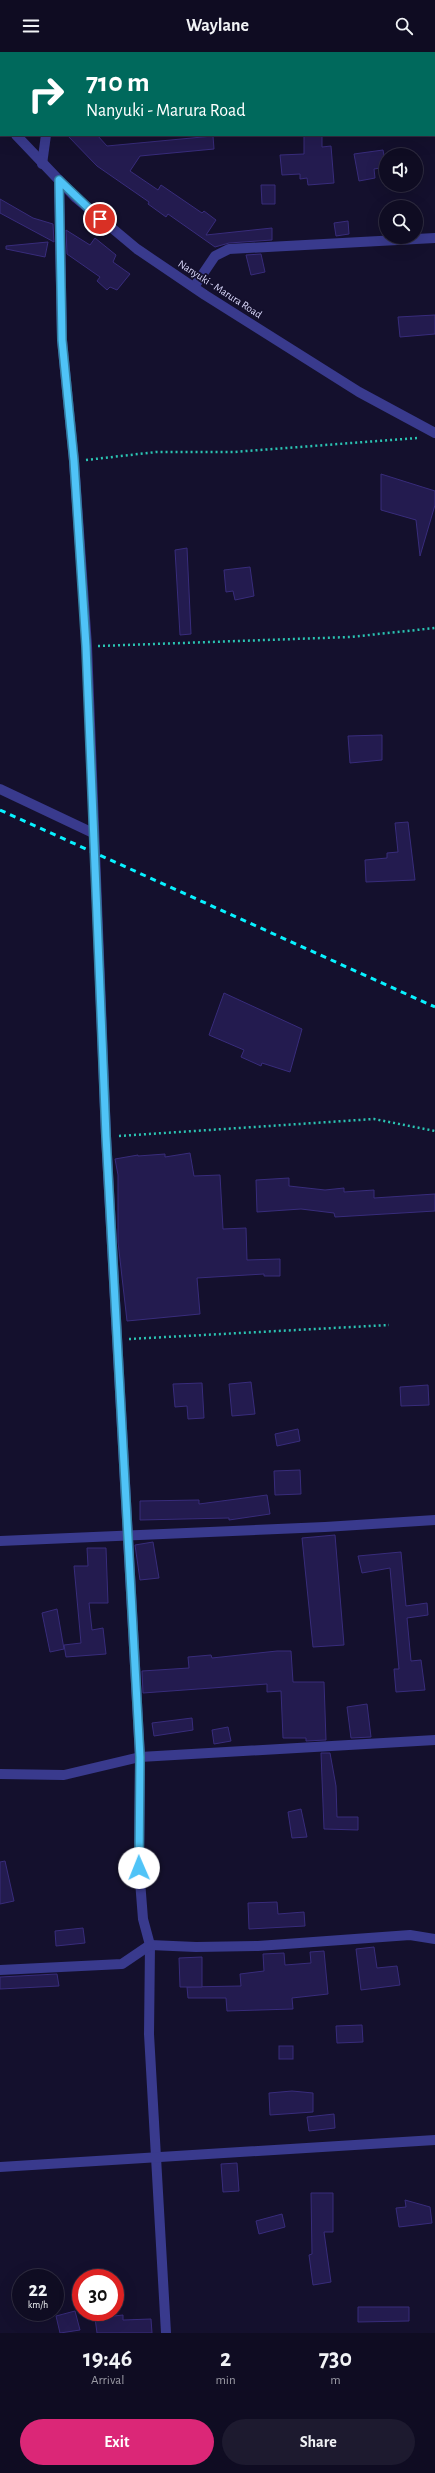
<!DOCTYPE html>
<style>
:root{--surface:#0f0c22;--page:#1d1a2f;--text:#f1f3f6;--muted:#9b9ba5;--line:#2f2c40;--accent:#db2777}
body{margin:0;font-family:"Alegreya Sans",sans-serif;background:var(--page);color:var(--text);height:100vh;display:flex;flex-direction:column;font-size:15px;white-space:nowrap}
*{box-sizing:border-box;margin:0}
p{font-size:13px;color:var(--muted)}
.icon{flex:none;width:22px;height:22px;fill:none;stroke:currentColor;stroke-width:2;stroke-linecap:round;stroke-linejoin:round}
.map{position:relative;height:2281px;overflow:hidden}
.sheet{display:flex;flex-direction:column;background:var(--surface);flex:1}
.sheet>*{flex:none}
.banner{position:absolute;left:0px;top:0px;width:435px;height:84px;box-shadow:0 4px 16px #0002,0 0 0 1px var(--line);background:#00695c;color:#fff;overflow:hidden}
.fabs{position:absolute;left:379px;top:96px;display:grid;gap:8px}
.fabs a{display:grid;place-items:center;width:44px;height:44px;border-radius:50%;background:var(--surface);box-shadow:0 4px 16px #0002,0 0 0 1px var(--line);font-size:20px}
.speed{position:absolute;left:12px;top:2217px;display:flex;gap:8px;font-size:20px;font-weight:700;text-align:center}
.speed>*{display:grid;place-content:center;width:52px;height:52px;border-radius:50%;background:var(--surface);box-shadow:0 4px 16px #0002,0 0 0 1px var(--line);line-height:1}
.speed small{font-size:10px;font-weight:400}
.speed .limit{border:6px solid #d22;background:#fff;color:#111}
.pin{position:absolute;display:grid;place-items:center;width:34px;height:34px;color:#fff;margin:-17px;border:2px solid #fff;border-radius:50%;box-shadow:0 1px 4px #0007}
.me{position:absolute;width:44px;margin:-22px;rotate:359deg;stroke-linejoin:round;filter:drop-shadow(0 0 3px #0008)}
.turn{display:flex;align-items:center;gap:14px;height:84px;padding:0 20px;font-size:18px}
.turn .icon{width:52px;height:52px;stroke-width:2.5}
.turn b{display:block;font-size:28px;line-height:34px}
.eta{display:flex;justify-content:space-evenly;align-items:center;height:68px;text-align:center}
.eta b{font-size:24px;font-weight:700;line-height:28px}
.primary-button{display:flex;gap:8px;margin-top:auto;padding:8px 20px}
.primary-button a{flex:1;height:46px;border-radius:24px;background:var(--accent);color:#fff;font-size:16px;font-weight:700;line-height:46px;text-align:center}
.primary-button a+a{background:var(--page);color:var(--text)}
header{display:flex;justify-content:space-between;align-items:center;height:52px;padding:0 20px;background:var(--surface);font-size:18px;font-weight:700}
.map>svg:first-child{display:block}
.building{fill:#231b4f;stroke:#382c7b}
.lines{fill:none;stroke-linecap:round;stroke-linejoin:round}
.path{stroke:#2bc4b3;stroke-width:2.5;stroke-dasharray:2 3;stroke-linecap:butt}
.minor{stroke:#393a8d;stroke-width:10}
.tertiary{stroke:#393a8d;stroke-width:10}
.rail{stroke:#08f2ff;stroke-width:3;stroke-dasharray:6 5;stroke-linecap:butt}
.route-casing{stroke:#337fa1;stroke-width:10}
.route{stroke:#4fc3f7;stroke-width:7}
.labels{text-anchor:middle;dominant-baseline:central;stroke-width:3.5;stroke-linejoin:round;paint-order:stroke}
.street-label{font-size:11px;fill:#dedcff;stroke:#14102d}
</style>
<header><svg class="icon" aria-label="menu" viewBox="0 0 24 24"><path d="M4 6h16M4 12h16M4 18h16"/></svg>Waylane<svg class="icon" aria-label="search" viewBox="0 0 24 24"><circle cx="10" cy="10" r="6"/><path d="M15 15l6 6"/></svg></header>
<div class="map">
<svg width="435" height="2281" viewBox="0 0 435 2281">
<rect width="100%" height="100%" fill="#14102d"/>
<!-- building -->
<g class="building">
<polygon points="67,83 97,83 107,94 213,84 214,97 140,104 130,119 158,138 161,133 202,161 204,159 216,168 206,183 272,176 272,188 229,191 215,195 168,162 166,165 148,152 149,150 97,114"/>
<polygon points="304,83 322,83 322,95 331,94 334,131 308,133 307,126 300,127 300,122 282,123 280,103 304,102"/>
<polygon points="383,98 386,115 374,117 375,126 359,129 354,102"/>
<polygon points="261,133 275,133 275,152 262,152"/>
<polygon points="0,147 33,166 53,172 54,190 0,161"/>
<polygon points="348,169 349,182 336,184 334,171"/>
<polygon points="66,178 90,193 95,186 116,203 113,210 130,222 117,238 110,235 107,238 97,229 100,225 67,202"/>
<polygon points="48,190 45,205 6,197 6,194"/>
<polygon points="261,202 265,220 251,223 246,203"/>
<polygon points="435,263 435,282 400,285 398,265"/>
<polygon points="381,422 435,439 435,453 420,504 416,468 381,458"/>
<polygon points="187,496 191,582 180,583 175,498"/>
<polygon points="250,515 254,544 235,548 233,539 226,540 224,518"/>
<polygon points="382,683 382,708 350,711 348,684"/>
<polygon points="408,770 415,828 366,830 365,808 387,806 387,801 398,800 395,771"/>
<polygon points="224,941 302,977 290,1020 262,1011 261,1014 241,1005 244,998 209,983"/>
<polygon points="190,1101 194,1124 220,1123 223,1177 246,1176 247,1208 280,1207 280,1224 264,1224 264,1222 197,1226 200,1262 127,1269 118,1190 118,1123 115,1107 138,1103 138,1104 165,1102 165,1105"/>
<polygon points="289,1126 289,1134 325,1138 344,1136 344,1140 374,1138 374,1146 435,1142 435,1159 335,1165 334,1161 301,1157 257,1160 256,1128"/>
<polygon points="251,1330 255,1362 232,1364 229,1332"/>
<polygon points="202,1331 204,1366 188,1367 187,1354 175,1355 173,1332"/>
<polygon points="428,1333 429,1353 401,1354 400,1335"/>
<polygon points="298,1377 300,1389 277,1394 275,1382"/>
<polygon points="300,1418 301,1442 275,1443 274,1419"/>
<polygon points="267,1443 270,1462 229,1468 229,1466 140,1468 140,1449 199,1448 199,1452"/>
<polygon points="335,1483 344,1593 313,1595 302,1486"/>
<polygon points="153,1490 159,1526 140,1528 135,1493"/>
<polygon points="87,1496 106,1496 108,1551 89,1551 92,1578 103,1576 106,1602 66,1605 64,1593 81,1591 74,1514 88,1514"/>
<polygon points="401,1500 406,1554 427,1551 428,1563 407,1566 411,1609 421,1608 425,1638 396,1640 394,1617 399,1617 390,1516 362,1521 358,1504"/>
<polygon points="57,1557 64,1597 50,1600 42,1561"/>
<polygon points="277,1599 291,1599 293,1630 324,1630 326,1688 306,1689 306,1686 283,1686 281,1639 267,1640 267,1632 143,1641 142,1619 189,1616 188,1605 211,1603 212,1606"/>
<polygon points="367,1652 371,1685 351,1686 347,1655"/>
<polygon points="192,1666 193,1678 154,1684 152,1671"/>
<polygon points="228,1675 231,1689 214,1692 212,1678"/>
<polygon points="321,1701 330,1701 336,1734 337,1765 358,1765 358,1778 324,1777"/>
<polygon points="301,1757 307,1785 292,1786 288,1760"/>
<polygon points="5,1809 14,1849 0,1852 0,1810"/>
<polygon points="277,1850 278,1862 304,1860 305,1874 249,1877 248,1851"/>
<polygon points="83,1876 85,1891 56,1894 55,1879"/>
<polygon points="374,1895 377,1916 397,1914 400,1933 361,1938 356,1897"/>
<polygon points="324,1899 328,1942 292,1946 293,1957 227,1959 226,1946 188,1946 187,1935 241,1934 240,1922 264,1919 263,1902 284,1901 285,1913 311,1911 310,1900"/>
<polygon points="202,1905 202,1935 180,1935 179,1906"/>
<polygon points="57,1922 59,1934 0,1937 0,1925"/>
<polygon points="362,1973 363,1990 337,1991 336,1974"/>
<rect x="279" y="1994" width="14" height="13"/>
<polygon points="292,2039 313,2041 313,2060 270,2063 269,2041"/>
<polygon points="334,2062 335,2076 309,2079 307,2065"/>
<polygon points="237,2111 239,2139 223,2140 221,2112"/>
<polygon points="311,2141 333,2141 333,2180 324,2180 331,2230 313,2233 309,2203 312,2202"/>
<polygon points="405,2148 430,2155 432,2171 399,2175 396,2156 406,2155"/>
<polygon points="282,2162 285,2175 259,2182 256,2169"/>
<polygon points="358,2255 409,2255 409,2269 358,2270"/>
<polygon points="75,2259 80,2278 60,2281 56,2264"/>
<polygon points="123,2263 123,2268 151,2267 152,2281 97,2281 95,2266"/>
</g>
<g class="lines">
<!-- path -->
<g class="path">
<polyline points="86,408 156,400 234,400 417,386"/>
<polyline points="98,594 350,585 435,576"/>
<polyline points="119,1084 374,1067 435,1079"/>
<polyline points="129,1287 389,1273"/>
</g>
<!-- minor -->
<g class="minor">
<polyline points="49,0 49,1"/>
<polyline points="188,1 205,0"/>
<polyline points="42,112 46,83"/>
<polyline points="59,128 62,288 74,409 87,594 106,1084 140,1705 139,1816 143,1867 150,1893 149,1982 166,2281"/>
<polyline points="194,235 215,204 229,197 435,186"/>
<polyline points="0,737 93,781"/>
<polyline points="0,1489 325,1475 435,1468"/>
<polyline points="0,1722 64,1723 140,1705 435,1688"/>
<polyline points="0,1918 122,1912 150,1893 196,1895 258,1894 410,1883 435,1887"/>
<polyline points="0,2115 435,2088"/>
</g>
<!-- tertiary -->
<g class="tertiary">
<polyline points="0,65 1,67"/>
<polyline points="16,83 76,146 137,197 205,243 359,340 435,381"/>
</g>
<!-- rail -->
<polyline class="rail" points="0,758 435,955"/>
</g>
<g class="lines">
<defs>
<polyline id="route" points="100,167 59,128 62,288 74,409 86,594 106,1084 140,1705 139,1816"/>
</defs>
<!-- route casing -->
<use href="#route" class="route-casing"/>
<!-- route -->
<use href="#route" class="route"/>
</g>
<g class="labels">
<!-- street labels -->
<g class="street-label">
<text transform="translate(220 237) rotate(33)">Nanyuki - Marura Road</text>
</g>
</g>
</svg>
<div class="fabs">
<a><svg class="icon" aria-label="sound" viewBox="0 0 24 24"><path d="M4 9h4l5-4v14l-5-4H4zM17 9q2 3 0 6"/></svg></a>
<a><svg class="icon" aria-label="search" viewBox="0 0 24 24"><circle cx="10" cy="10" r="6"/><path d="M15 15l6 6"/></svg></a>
</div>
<div class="speed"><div>22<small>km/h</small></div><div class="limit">30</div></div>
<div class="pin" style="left:100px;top:167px;background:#d93025"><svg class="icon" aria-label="arrive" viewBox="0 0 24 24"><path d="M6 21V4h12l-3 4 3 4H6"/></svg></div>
<svg class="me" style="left:139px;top:1816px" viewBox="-20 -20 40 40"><circle r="19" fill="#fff"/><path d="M0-13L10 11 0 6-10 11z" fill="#4fc3f7"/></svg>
<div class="banner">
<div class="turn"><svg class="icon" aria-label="right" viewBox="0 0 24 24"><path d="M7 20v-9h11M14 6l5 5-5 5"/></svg><div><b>710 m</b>Nanyuki - Marura Road</div></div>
</div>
</div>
<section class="sheet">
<div class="eta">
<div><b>19:46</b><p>Arrival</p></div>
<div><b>2</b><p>min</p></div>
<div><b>730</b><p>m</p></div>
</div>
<div class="primary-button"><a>Exit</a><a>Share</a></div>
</section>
